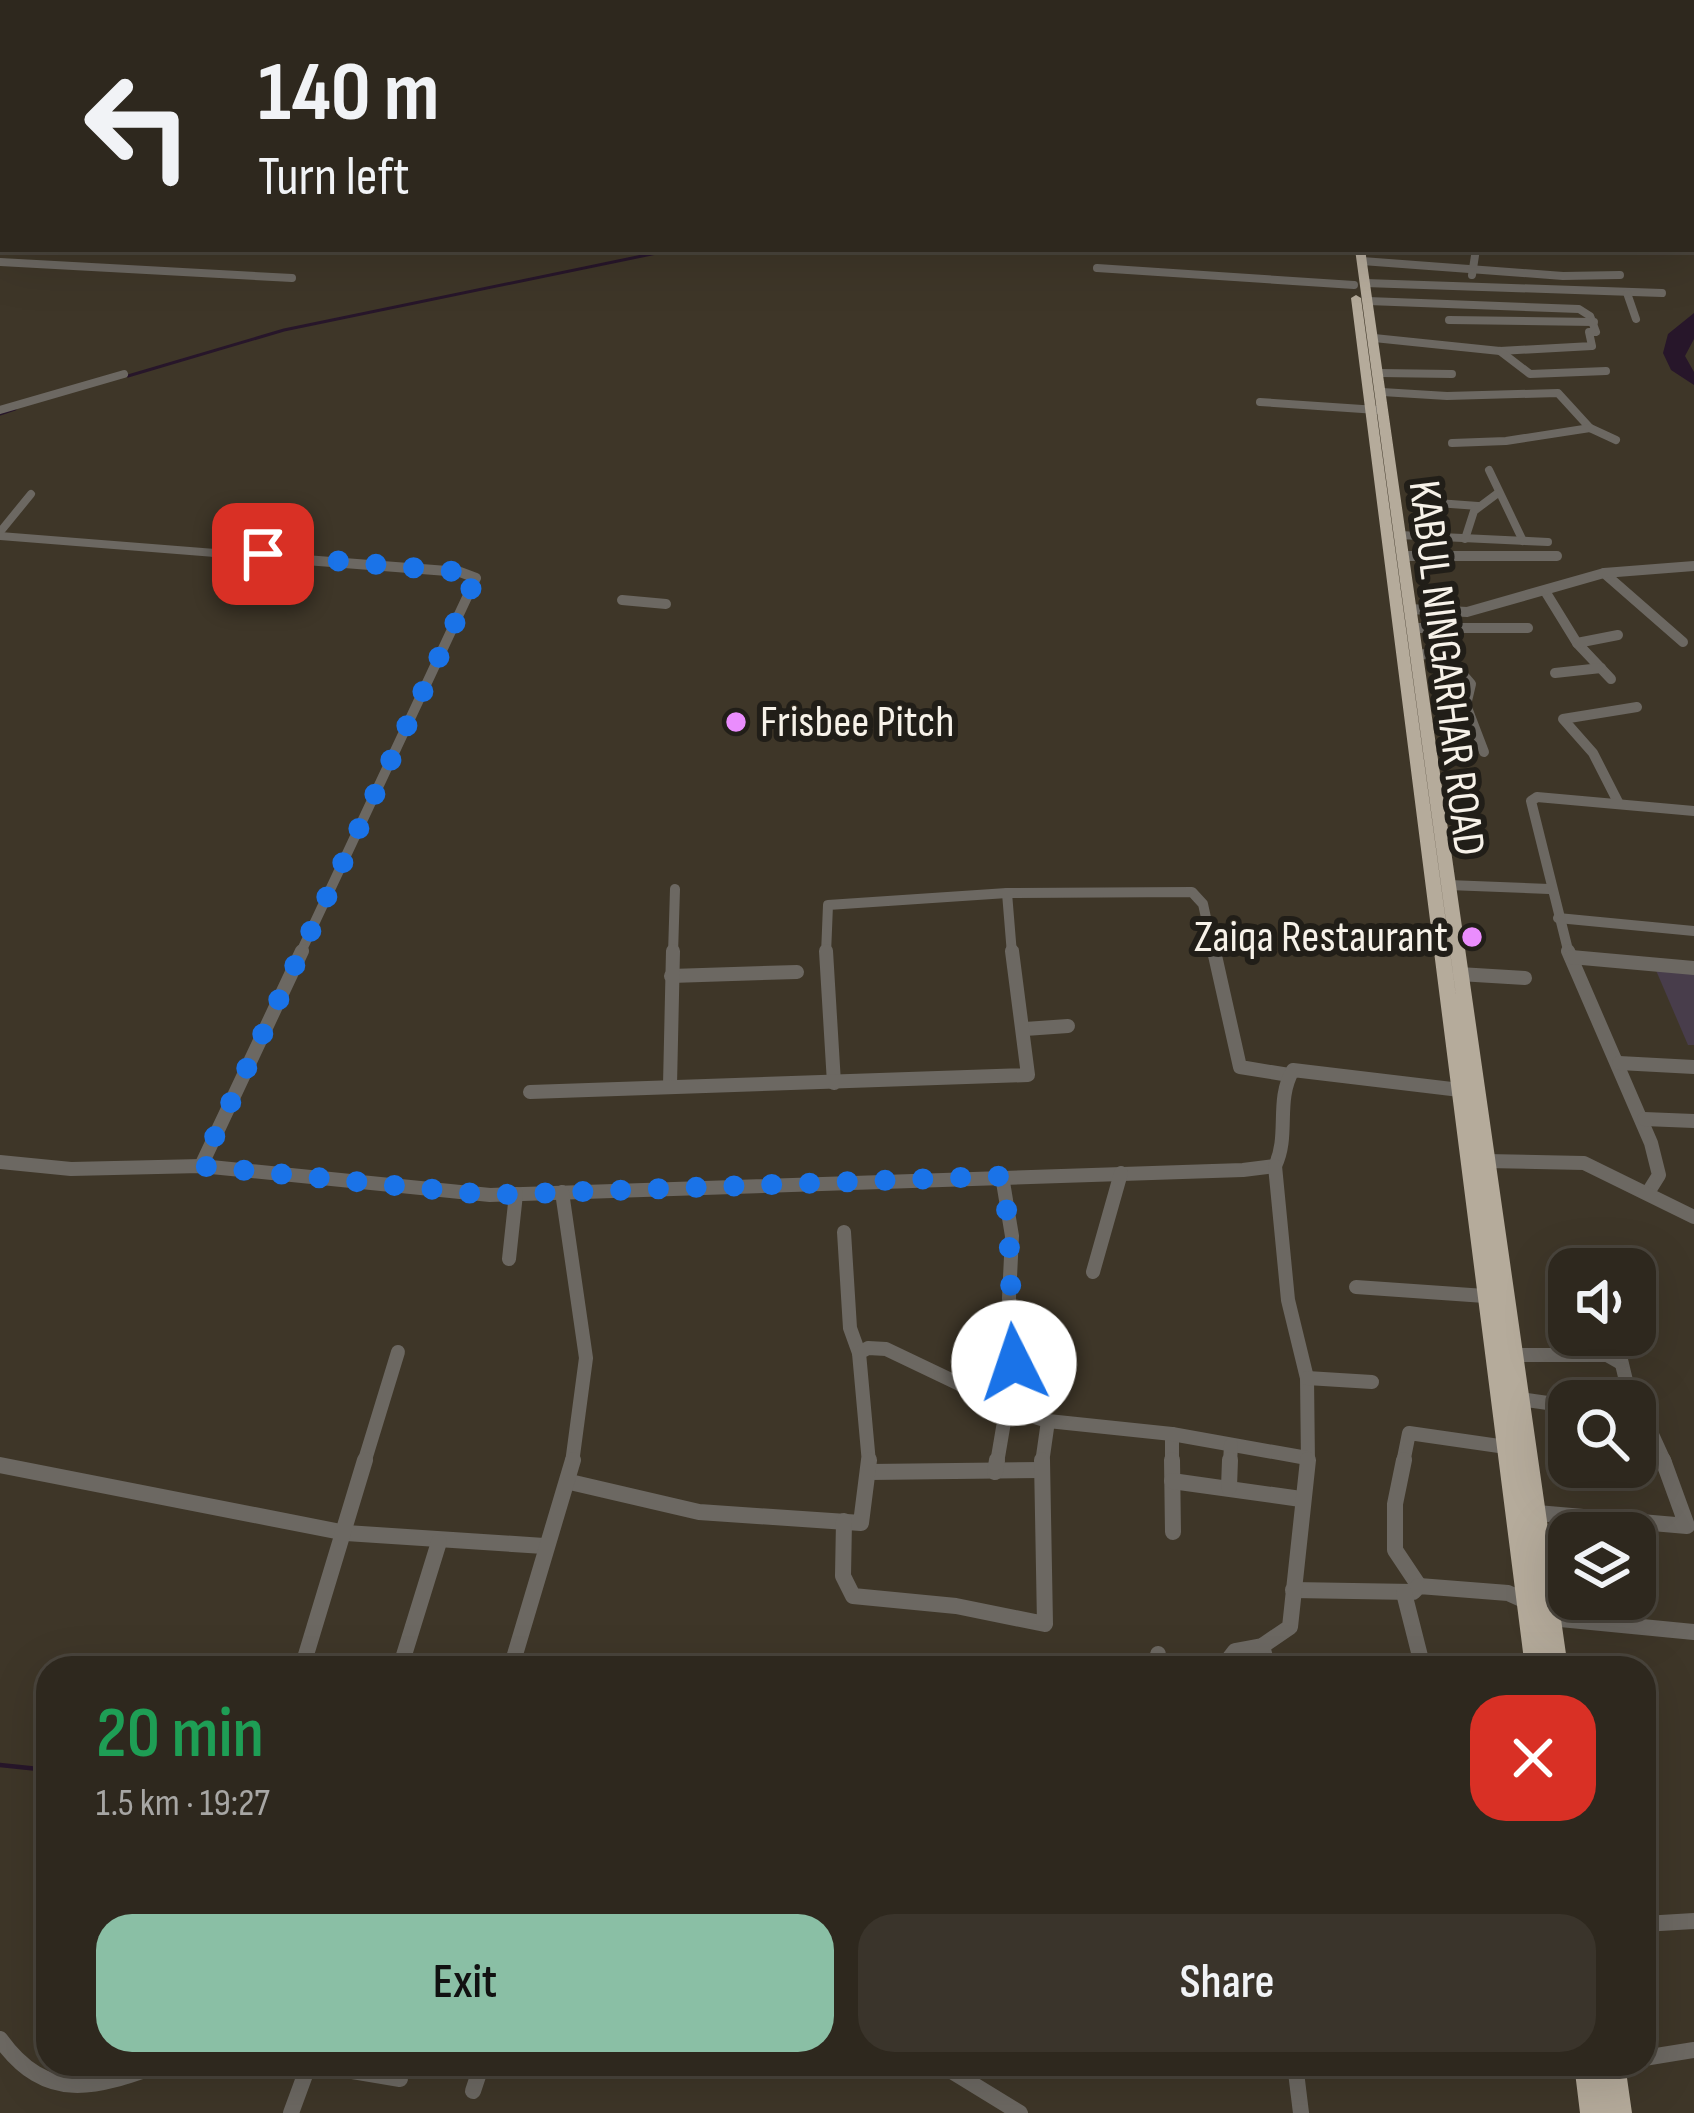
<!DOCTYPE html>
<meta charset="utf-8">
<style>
:root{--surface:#2e281e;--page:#3a342b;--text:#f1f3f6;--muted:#a7a6a4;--line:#49443c;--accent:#8abfa5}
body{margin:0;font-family:"Sofia Sans Condensed",sans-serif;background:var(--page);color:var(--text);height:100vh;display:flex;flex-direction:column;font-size:45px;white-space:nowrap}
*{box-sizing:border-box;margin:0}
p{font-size:39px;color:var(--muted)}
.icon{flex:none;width:66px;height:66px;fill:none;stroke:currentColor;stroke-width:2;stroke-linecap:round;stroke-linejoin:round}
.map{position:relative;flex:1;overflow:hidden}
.panel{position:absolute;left:36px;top:1656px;width:1620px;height:420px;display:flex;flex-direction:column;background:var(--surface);border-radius:36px;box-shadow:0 12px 48px #0002,0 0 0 3px var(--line)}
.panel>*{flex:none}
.banner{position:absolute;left:0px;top:0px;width:1695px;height:252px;box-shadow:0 12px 48px #0002,0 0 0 3px var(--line);background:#2e281e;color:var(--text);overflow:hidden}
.fabs{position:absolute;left:1548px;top:1248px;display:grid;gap:24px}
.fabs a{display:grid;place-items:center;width:108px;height:108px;border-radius:24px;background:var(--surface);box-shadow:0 12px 48px #0002,0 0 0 3px var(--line);font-size:60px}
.pin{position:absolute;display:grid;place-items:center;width:102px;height:102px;color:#fff;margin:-51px;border-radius:24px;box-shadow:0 6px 18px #0006}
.me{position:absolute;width:132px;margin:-66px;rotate:356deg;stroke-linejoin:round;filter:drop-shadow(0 0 9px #0008)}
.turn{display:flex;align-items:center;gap:42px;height:252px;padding:0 60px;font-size:54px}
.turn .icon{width:156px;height:156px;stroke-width:2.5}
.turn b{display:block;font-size:84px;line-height:102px}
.round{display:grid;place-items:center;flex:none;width:126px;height:126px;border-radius:36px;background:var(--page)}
.head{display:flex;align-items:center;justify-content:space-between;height:204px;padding:0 60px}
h1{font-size:72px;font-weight:600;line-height:90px;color:#1e9e55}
.button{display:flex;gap:24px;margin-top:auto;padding:24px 60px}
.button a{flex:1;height:138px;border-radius:36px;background:var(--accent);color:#111;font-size:48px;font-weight:600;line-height:138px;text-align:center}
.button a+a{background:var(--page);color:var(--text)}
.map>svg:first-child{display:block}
.green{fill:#483d4b}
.water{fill:#27162a}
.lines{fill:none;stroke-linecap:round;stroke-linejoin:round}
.stream-far1{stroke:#27162a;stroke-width:3}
.stream{stroke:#27162a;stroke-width:4.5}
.river{fill:#27162a;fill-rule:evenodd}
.minor-far4{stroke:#6c6862;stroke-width:6}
.minor-far3{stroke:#6c6862;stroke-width:8}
.minor-far2{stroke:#6c6862;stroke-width:10}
.minor-far1{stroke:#6c6862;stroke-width:14}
.minor{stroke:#6c6862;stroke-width:16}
.highway{fill:#b5ab9b;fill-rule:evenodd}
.route{stroke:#1a73e8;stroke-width:21;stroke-dasharray:0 37.8}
.poi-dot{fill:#ea8dfd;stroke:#211e18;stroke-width:4.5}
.labels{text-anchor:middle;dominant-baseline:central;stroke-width:12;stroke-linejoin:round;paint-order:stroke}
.street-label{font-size:45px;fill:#f7f2e9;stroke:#211e18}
.poi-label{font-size:45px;fill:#f7f2e9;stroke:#211e18;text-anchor:start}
</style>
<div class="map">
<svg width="1694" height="2113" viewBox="0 0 1694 2113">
<rect width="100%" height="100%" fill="#3e3628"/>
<!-- green -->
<g class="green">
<polygon points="267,0 751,0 750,3"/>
<polygon points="1652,961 1694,965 1694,1045 1688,1045"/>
</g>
<!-- water -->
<polygon class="water" points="1694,313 1694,339 1685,356 1694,372 1694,385 1671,370 1663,353 1668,334"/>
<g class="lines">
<!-- stream-far1 -->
<g class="stream-far1">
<polyline points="128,376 284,330 676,249"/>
<polyline points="0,414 15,409"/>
</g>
<!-- stream -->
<polyline class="stream" points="0,1765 48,1770"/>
<!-- river -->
<rect class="river" x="1692" y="46" width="2" height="6"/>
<!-- minor-far4 -->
<polyline class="minor-far4" points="1328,1 1361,3"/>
<!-- minor-far3 -->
<g class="minor-far3">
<polyline points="1567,249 1587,251"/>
<polyline points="1362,261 1563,276 1620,275"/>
<polyline points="0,262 292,278"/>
<polyline points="1097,268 1354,285"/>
<polyline points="1472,275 1476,249"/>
<polyline points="1365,283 1662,293"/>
<polyline points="1627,293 1636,319"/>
<polyline points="1368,301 1579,309 1590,316 1596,332 1589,332 1592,346 1500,351 1374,338"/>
<polyline points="1449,320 1594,322"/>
<polyline points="1500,351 1530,374 1606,371"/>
<polyline points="1380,373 1452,374"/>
<polyline points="1382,392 1447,396 1558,393 1590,428"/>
<polyline points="1260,402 1377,410"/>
<polyline points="0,410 124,374"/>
<polyline points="1452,443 1506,441 1590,428 1616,440"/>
<polyline points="1489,470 1523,541"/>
<polyline points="1410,501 1478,506"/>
<polyline points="0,532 31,494"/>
<polyline points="1399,535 1548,542"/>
<polyline points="0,536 253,556"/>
<polyline points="1465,539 1474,511 1498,493"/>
</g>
<!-- minor-far2 -->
<g class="minor-far2">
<polyline points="215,553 460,572 476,578 300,954"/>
<polyline points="1402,556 1557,556"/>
<polyline points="1604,573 1683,642"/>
<polyline points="1545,591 1577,643 1611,679"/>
<polyline points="622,600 666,604"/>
<polyline points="1409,609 1467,612 1604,573 1694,566"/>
<polyline points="1412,628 1528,628"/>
<polyline points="1577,643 1618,635"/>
<polyline points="1415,654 1446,655 1471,684 1466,705 1484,752"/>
<polyline points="1555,673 1601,668"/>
<polyline points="1619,804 1593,753 1563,719 1637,707"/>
<polyline points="1448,885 1549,889"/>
<polyline points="1007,893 1012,954"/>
<polyline points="1558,918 1694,931"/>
<polyline points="673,954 675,889"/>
<polyline points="826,954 828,905 1007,893 1192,892 1203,904 1214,954"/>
<polyline points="1569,954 1531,801 1537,797 1694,811"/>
</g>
<!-- minor-far1 -->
<g class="minor-far1">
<polyline points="826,951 834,1083"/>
<polyline points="1214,951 1240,1067 1289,1075"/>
<polyline points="1568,951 1651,1143 1659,1175 1649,1191"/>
<polyline points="1571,957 1694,968"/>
<polyline points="1459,974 1525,978"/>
<polyline points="671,976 797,972"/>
<polyline points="1025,1029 1068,1026"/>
<polyline points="1619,1063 1694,1067"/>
<polyline points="670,1085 673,951"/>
<polyline points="530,1092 1028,1075 1012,951"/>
<polyline points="1644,1119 1694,1121"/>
<polyline points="1486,1161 1584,1163 1694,1217"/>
<path d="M0 1162 71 1169 201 1166 490 1195 1243 1170 1275 1166C1290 1135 1275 1101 1293 1070L1460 1090"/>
<polyline points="201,1166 302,951"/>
<polyline points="1275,1166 1288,1300 1307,1378 1308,1463"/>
<polyline points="562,1192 586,1358 572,1463"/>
<polyline points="844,1232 850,1328 859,1353"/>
<polyline points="509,1259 516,1194"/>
<polyline points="1093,1272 1121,1173"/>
<polyline points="1356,1287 1485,1296"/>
<polyline points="1615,1335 1628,1389"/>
<polyline points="1513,1355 1607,1355 1621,1363"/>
<polyline points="1307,1378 1372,1382"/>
<polyline points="1520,1399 1569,1406"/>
<polyline points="1635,1416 1644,1417 1665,1463"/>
<polyline points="1172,1434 1172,1463"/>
<polyline points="364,1463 398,1352"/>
<polyline points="869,1463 859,1353 868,1348 886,1349 1018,1412 1048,1421 1172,1434 1307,1458"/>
<polyline points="997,1463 1014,1363 1009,1298 1012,1236 1002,1176"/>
<polyline points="1042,1463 1048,1421"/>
<polyline points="1230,1463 1231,1445"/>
<polyline points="1403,1463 1409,1433 1506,1447"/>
</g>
<!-- minor -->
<g class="minor">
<polyline points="1172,1460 1173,1532"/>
<polyline points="1404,1460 1395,1504 1395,1550 1419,1586"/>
<polyline points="0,1465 346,1533 544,1546"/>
<polyline points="870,1472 1041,1470"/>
<polyline points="995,1472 997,1460"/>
<polyline points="1172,1481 1301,1499"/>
<polyline points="570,1482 699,1512 861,1523 869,1460"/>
<polyline points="1229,1487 1230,1460"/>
<polyline points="1537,1513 1687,1526 1663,1460"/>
<polyline points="844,1521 843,1576 853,1596 956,1606 1045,1624 1042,1460"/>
<polyline points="1293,1590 1413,1592 1419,1586 1508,1593 1528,1602"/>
<polyline points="1404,1593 1423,1668"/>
<polyline points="1550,1618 1694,1632"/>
<polyline points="1262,1646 1268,1668"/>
<polyline points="302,1668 365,1460"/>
<polyline points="400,1668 439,1542"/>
<polyline points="511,1668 573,1460"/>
<polyline points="1157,1668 1158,1654"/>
<polyline points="1222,1668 1235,1651 1262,1646 1290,1627 1308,1460"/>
<polyline points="1644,1924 1694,1921"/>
<path d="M0 2039C47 2104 95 2088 162 2064"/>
<polyline points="1644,2058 1694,2050"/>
<polyline points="311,2064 400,2079"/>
<polyline points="940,2064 1020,2113"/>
<polyline points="1295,2064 1301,2113"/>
<polyline points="473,2091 482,2064"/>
<polyline points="291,2113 309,2064"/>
</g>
<!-- highway -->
<g class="highway">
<polygon points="259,0 269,0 265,3 255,3"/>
<rect x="1312" y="0" width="8" height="3"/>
<rect x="1324" y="0" width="8" height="3"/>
<rect x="0" y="98" width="3" height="6"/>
<polygon points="1355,249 1365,249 1568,1668 1525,1668 1351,298 1356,295 1361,298 1458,1010"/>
<polygon points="1574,2064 1625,2064 1632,2113 1606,2113 1601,2075 1606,2113 1580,2113"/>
</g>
</g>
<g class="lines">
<!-- route -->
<path class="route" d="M263 554 460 572 476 578 201 1166 490 1195 1002 1176C1013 1240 1009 1298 1014 1363"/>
</g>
<!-- markers -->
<g class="poi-dot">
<circle cx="736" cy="722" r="12"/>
<circle cx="1472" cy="937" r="12"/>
</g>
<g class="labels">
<!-- street labels -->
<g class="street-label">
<text transform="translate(1446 668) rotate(83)">KABUL NINGARHAR ROAD</text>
</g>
<!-- poi labels -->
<g class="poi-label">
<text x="760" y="722">Frisbee Pitch</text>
<text x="1448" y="937" text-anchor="end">Zaiqa Restaurant</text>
</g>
</g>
</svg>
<div class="fabs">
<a><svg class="icon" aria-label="sound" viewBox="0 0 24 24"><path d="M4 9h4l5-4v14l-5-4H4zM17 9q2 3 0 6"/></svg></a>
<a><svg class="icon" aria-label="search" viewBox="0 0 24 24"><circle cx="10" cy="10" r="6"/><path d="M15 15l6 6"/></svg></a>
<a><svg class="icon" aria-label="layers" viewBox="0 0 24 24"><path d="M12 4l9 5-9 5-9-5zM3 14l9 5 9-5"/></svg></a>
</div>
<div class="pin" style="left:263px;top:554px;background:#d93025"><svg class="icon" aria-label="arrive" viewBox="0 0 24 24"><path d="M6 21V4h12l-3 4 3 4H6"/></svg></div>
<svg class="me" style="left:1014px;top:1363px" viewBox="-20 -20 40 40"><circle r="19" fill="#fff"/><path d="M0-13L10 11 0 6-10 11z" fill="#1a73e8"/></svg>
<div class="banner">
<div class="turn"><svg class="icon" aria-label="left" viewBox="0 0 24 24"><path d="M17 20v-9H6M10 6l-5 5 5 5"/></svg><div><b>140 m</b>Turn left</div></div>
</div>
<section class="panel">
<div class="head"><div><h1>20 min</h1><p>1.5 km · 19:27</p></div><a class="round" style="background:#d93025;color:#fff"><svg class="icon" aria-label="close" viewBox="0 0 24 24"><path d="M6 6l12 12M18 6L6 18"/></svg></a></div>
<div class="button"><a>Exit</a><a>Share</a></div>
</section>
</div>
